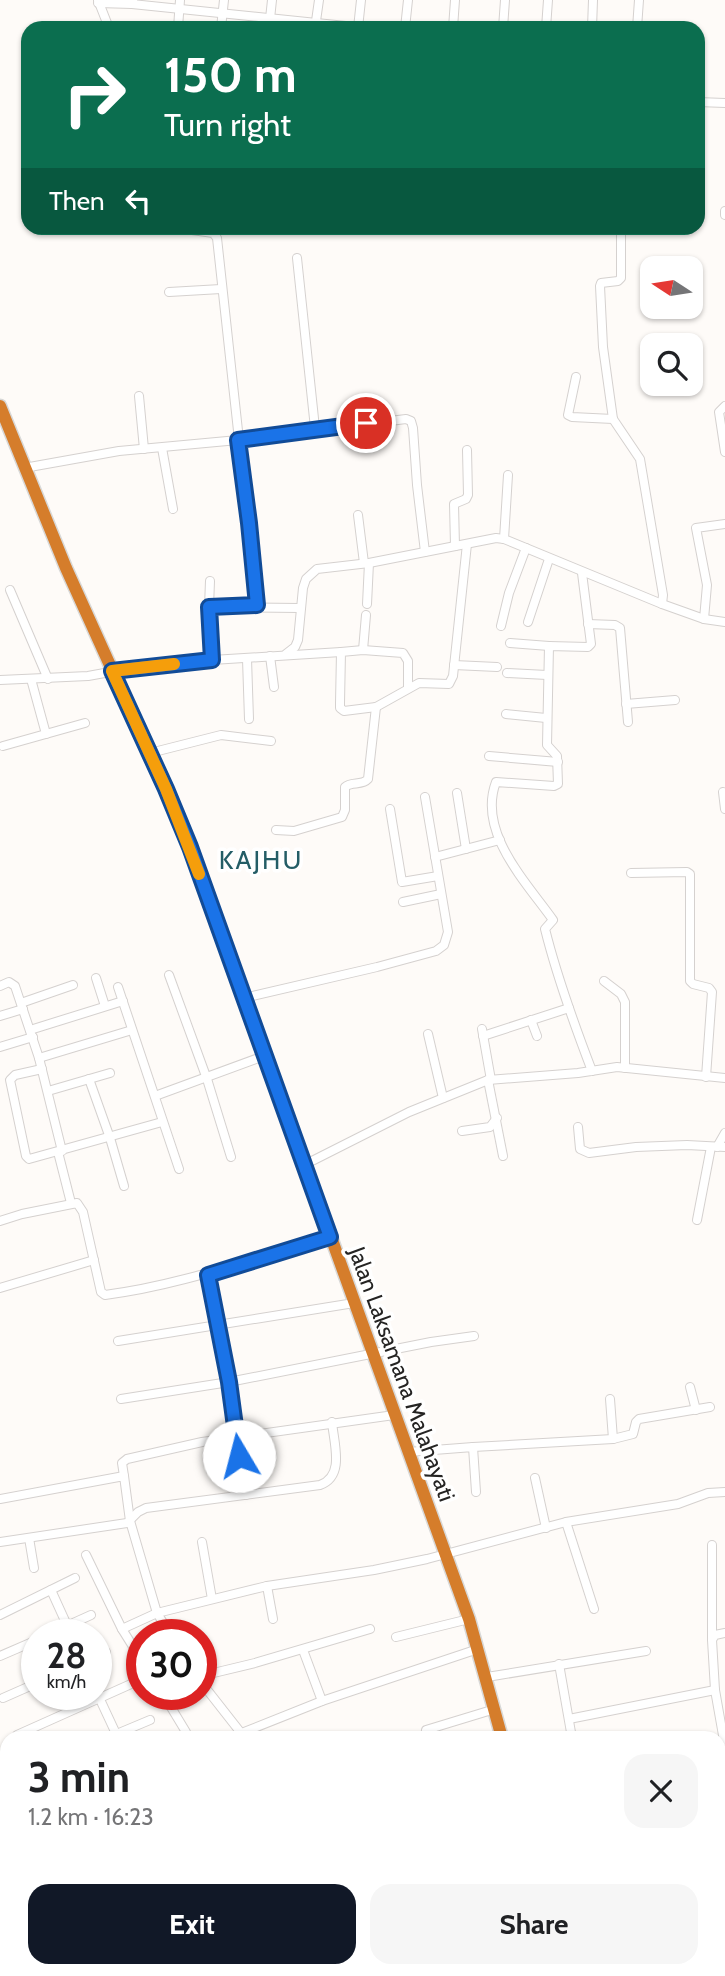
<!DOCTYPE html>
<meta charset="utf-8">
<style>
:root{--surface:#fff;--page:#f6f6f6;--text:#202124;--muted:#757577;--accent:#111827}
body{margin:0;font-family:Cabin,sans-serif;background:var(--page);color:var(--text);height:100vh;display:flex;flex-direction:column;font-size:26px;white-space:nowrap}
*{box-sizing:border-box;margin:0}
p{font-size:23px;color:var(--muted)}
.icon{flex:none;width:38px;height:38px;fill:none;stroke:currentColor;stroke-width:2;stroke-linecap:round;stroke-linejoin:round}
.map{position:relative;flex:1;overflow:hidden}
.side{position:absolute;left:0px;top:1731px;width:726px;height:247px;display:flex;flex-direction:column;background:var(--surface);border-radius:21px 21px 0 0;box-shadow:0 2px 5px #0004}
.side>*{flex:none}
.hud{position:absolute;left:21px;top:21px;width:684px;height:214px;border-radius:21px;box-shadow:0 2px 5px #0004;background:#0b6e4f;color:#fff;overflow:hidden}
.needle{width:46px;rotate:282deg}
.buttons{position:absolute;left:640px;top:256px;display:grid;gap:14px}
.buttons a{display:grid;place-items:center;width:63px;height:63px;border-radius:14px;background:var(--surface);box-shadow:0 2px 5px #0004;font-size:35px}
.speed{position:absolute;left:21px;top:1619px;display:flex;gap:14px;font-size:35px;font-weight:700;text-align:center}
.speed>*{display:grid;place-content:center;width:91px;height:91px;border-radius:50%;background:var(--surface);box-shadow:0 2px 5px #0004;line-height:1}
.speed small{font-size:18px;font-weight:400}
.speed .limit{border:10px solid #d22;background:#fff;color:#111}
.pin{position:absolute;display:grid;place-items:center;width:60px;height:60px;color:#fff;margin:-30px;border:4px solid #fff;border-radius:50%;box-shadow:0 2px 7px #0007}
.me{position:absolute;width:77px;margin:-38px;rotate:352deg;stroke-linejoin:round;filter:drop-shadow(0 0 5px #0008)}
.turn{display:flex;align-items:center;gap:24px;height:147px;padding:0 28px;font-size:32px}
.turn .icon{width:91px;height:91px;stroke-width:2.5}
.turn b{display:block;font-size:49px;line-height:60px}
.then{display:flex;align-items:center;height:66px;padding:0 28px;background:#0003;gap:14px;font-size:26px}
.round{display:grid;place-items:center;flex:none;width:74px;height:74px;border-radius:21px;background:var(--page)}
.head{display:flex;align-items:center;justify-content:space-between;height:119px;padding:0 28px}
h1{font-size:42px;font-weight:700;line-height:52px}
.cta{display:flex;gap:14px;margin-top:auto;padding:14px 28px}
.cta a{flex:1;height:80px;border-radius:21px;background:var(--accent);color:#fff;font-size:28px;font-weight:700;line-height:80px;text-align:center}
.cta a+a{background:var(--page);color:var(--text)}
.map>svg:first-child{display:block}
.lines{fill:none;stroke-linecap:round;stroke-linejoin:round}
.minor-casing{stroke:#d5d1cf;stroke-width:10}
.highway-casing{stroke:#d8d8d7;stroke-width:15}
.minor{stroke:#fff;stroke-width:8}
.highway{stroke:#d57d2b;stroke-width:12}
.route-casing{stroke:#114b97;stroke-width:18}
.route{stroke:#1a73e8;stroke-width:12}
.slow{stroke:#f59e0b;stroke-width:12}
.labels{text-anchor:middle;dominant-baseline:central;stroke-width:7;stroke-linejoin:round;paint-order:stroke}
.street-label{font-size:23px;fill:#252423;stroke:#fff}
.quarter-label{font-size:26px;letter-spacing:2px;fill:#245d66;stroke:#fff}
</style>
<div class="map">
<svg width="725" height="1976" viewBox="0 0 725 1976">
<rect width="100%" height="100%" fill="#fefbf8"/>
<g class="lines">
<defs>
<g id="minor">
<polyline points="98,0 109,28"/>
<polyline points="133,0 132,4 365,28"/>
<polyline points="98,3 132,4"/>
<polyline points="178,28 180,0"/>
<polyline points="221,28 224,0"/>
<polyline points="269,28 272,0"/>
<polyline points="315,28 319,0"/>
<polyline points="358,28 361,0"/>
<polyline points="405,28 408,0"/>
<polyline points="453,28 455,0"/>
<polyline points="503,28 505,0"/>
<polyline points="546,28 548,0"/>
<polyline points="592,28 593,0"/>
<polyline points="637,28 639,0"/>
<polyline points="698,102 725,103"/>
<polyline points="725,211 725,215"/>
<polyline points="178,228 213,233 217,238 257,605"/>
<polyline points="297,258 315,428"/>
<polyline points="169,292 221,289"/>
<polyline points="576,377 568,415 572,417 613,419 640,459 663,595 662,604"/>
<polyline points="139,396 144,449"/>
<polyline points="613,419 603,347 600,286 601,283 618,281 621,278 621,228"/>
<polyline points="162,448 173,509"/>
<polyline points="725,452 719,412 725,406"/>
<polyline points="24,468 119,451 238,440 406,419 411,421 413,428 417,485 425,552"/>
<polyline points="358,515 364,563"/>
<polyline points="504,539 508,475"/>
<polyline points="455,546 454,504 466,499 468,495 467,450"/>
<path d="M582 573 591 644 588 647 549 646 547 745 557 756 558 784 554 786 496 782C477 832 526 882 553 920L545 929C557 977 574 1024 592 1071"/>
<polyline points="10,590 48,679"/>
<polyline points="367,604 369,563"/>
<polyline points="209,607 210,581"/>
<polyline points="704,619 707,585 696,528 725,524"/>
<polyline points="528,622 549,559"/>
<polyline points="588,624 615,625 620,628 628,722"/>
<polyline points="501,626 509,593 526,548"/>
<polyline points="510,643 549,646"/>
<polyline points="363,650 366,615"/>
<polyline points="286,654 295,647 298,640 303,588 306,579 317,569 369,563 496,538 504,539 662,604 704,619 725,622"/>
<polyline points="270,656 274,687"/>
<polyline points="247,659 249,719"/>
<polyline points="212,660 209,607 299,608"/>
<polyline points="454,665 497,667"/>
<polyline points="507,673 547,675"/>
<polyline points="31,679 46,734"/>
<polyline points="0,680 88,676 132,668 212,660 341,652"/>
<polyline points="408,687 408,661 403,653 363,650 341,652 340,703 340,708 344,711 376,707 419,683 449,684 453,676 467,544"/>
<polyline points="626,704 675,700"/>
<polyline points="506,714 546,718"/>
<polyline points="3,746 85,723"/>
<polyline points="150,753 221,735 271,741"/>
<polyline points="489,756 558,762"/>
<polyline points="723,792 725,809"/>
<polyline points="457,793 466,849"/>
<polyline points="390,809 402,882 438,876"/>
<path d="M276 830 294 831 342 817 345 810V787C351 781 362 786 368 779L376 707"/>
<polyline points="435,857 500,840"/>
<polyline points="631,873 687,872 690,874 690,981 693,984 709,988 712,992 706,1077"/>
<polyline points="403,902 441,894"/>
<polyline points="169,975 207,1079 231,1157"/>
<polyline points="96,978 105,1006"/>
<polyline points="604,981 621,994 625,1002 625,1068"/>
<polyline points="0,986 9,982 15,986 39,1058 62,1151"/>
<polyline points="118,987 179,1169"/>
<polyline points="244,998 377,967 436,951 444,945 448,932 425,797"/>
<polyline points="21,1003 73,985"/>
<polyline points="0,1016 23,1009"/>
<polyline points="531,1020 537,1036"/>
<polyline points="482,1029 491,1080"/>
<polyline points="30,1030 123,1001"/>
<polyline points="428,1034 443,1098"/>
<polyline points="483,1036 569,1008"/>
<polyline points="0,1047 33,1037"/>
<polyline points="39,1058 132,1030"/>
<polyline points="42,1069 15,1075 10,1080 26,1156 29,1159 162,1122"/>
<polyline points="89,1079 110,1138 124,1186"/>
<polyline points="488,1080 503,1156"/>
<polyline points="48,1091 110,1073"/>
<polyline points="155,1096 264,1056"/>
<polyline points="578,1127 580,1149 589,1153 636,1147 687,1145 725,1147"/>
<polyline points="462,1131 490,1127 497,1118"/>
<polyline points="717,1147 725,1133"/>
<polyline points="58,1152 71,1203"/>
<polyline points="304,1165 409,1112 488,1080 578,1073 617,1067 725,1078"/>
<polyline points="697,1220 711,1147"/>
<path d="M0 1221 22 1214 77 1203 83 1212 101 1292 105 1295C183 1285 256 1257 330 1237"/>
<polyline points="208,1275 229,1382 246,1495"/>
<polyline points="0,1288 94,1260"/>
<polyline points="118,1341 354,1303"/>
<polyline points="690,1387 696,1410"/>
<polyline points="121,1399 229,1382 431,1342 474,1336"/>
<polyline points="610,1399 613,1439"/>
<polyline points="473,1447 613,1439 633,1434 636,1422 639,1419 710,1407"/>
<polyline points="408,1452 473,1447 476,1492"/>
<polyline points="124,1476 122,1463 127,1459 202,1442 394,1415"/>
<polyline points="535,1478 546,1528"/>
<polyline points="0,1499 124,1476 130,1521 157,1613 267,1586 374,1570 427,1559 566,1522 678,1504 708,1493 725,1492"/>
<polyline points="566,1522 594,1609"/>
<polyline points="29,1538 34,1568"/>
<path d="M0 1542 127 1523 138 1512 146 1508 320 1485C345 1476 334 1444 332 1422"/>
<polyline points="202,1542 212,1599"/>
<polyline points="86,1555 122,1629 157,1613 170,1634"/>
<polyline points="267,1586 273,1619"/>
<polyline points="51,1590 71,1634"/>
<polyline points="0,1615 75,1578"/>
<polyline points="122,1629 142,1661"/>
<polyline points="49,1634 91,1615"/>
<polyline points="396,1637 469,1619"/>
<polyline points="712,1638 712,1545"/>
<polyline points="303,1650 322,1701"/>
<polyline points="0,1656 37,1640"/>
<polyline points="96,1656 106,1652"/>
<polyline points="559,1664 572,1738"/>
<polyline points="201,1676 255,1663 370,1629"/>
<polyline points="487,1677 646,1651"/>
<polyline points="201,1682 241,1733"/>
<polyline points="97,1693 118,1738"/>
<polyline points="163,1694 186,1732"/>
<polyline points="3,1698 37,1683"/>
<polyline points="569,1719 715,1690"/>
<polyline points="17,1735 131,1684"/>
<polyline points="107,1738 150,1720"/>
<polyline points="229,1738 322,1701 478,1649"/>
<polyline points="425,1738 426,1730 495,1709"/>
<polyline points="724,1741 715,1690 712,1640 715,1635 725,1633"/>
<polyline points="719,1751 725,1750"/>
<polyline points="719,1886 725,1911"/>
<polyline points="719,1934 725,1933"/>
<polyline points="193,1970 194,1976"/>
<polyline points="257,1970 259,1976"/>
<polyline points="301,1970 303,1976"/>
<polyline points="340,1970 341,1976"/>
<polyline points="376,1970 377,1976"/>
<polyline points="411,1970 413,1976"/>
<polyline points="516,1970 517,1976"/>
<polyline points="133,1975 147,1970"/>
<polyline points="443,1976 451,1973 484,1970"/>
</g>
<g id="highway">
<polyline points="0,406 66,568 166,789 190,847 469,1619 502,1738"/>
<polyline points="561,1970 562,1976"/>
</g>
</defs>
<!-- minor casing -->
<use href="#minor" class="minor-casing"/>
<!-- highway casing -->
<use href="#highway" class="highway-casing"/>
<!-- minor -->
<use href="#minor" class="minor"/>
<!-- highway -->
<use href="#highway" class="highway"/>
</g>
<g class="lines">
<defs>
<polyline id="route" points="239,1456 229,1382 208,1275 330,1237 190,847 166,789 112,671 212,660 209,607 257,605 249,523 238,440 366,423"/>
</defs>
<!-- route casing -->
<use href="#route" class="route-casing"/>
<!-- route -->
<use href="#route" class="route"/>
<!-- slow -->
<polyline class="slow" points="174,664 112,671 166,789 199,874"/>
</g>
<g class="labels">
<!-- street labels -->
<g class="street-label">
<text transform="translate(402 1374) rotate(70)">Jalan Laksamana Malahayati</text>
</g>
<!-- quarter labels -->
<g class="quarter-label">
<text x="261" y="860">KAJHU</text>
</g>
</g>
</svg>
<div class="buttons">
<a><svg class="needle" viewBox="-14 -14 28 28"><path d="M0-13l5 13h-10z" fill="#e53935"/><path d="M0 13l5-13h-10z" fill="#757577"/></svg></a>
<a><svg class="icon" aria-label="search" viewBox="0 0 24 24"><circle cx="10" cy="10" r="6"/><path d="M15 15l6 6"/></svg></a>
</div>
<div class="speed"><div>28<small>km/h</small></div><div class="limit">30</div></div>
<div class="pin" style="left:366px;top:423px;background:#d93025"><svg class="icon" aria-label="arrive" viewBox="0 0 24 24"><path d="M6 21V4h12l-3 4 3 4H6"/></svg></div>
<svg class="me" style="left:239px;top:1456px" viewBox="-20 -20 40 40"><circle r="19" fill="#fff"/><path d="M0-13L10 11 0 6-10 11z" fill="#1a73e8"/></svg>
<div class="hud">
<div class="turn"><svg class="icon" aria-label="right" viewBox="0 0 24 24"><path d="M7 20v-9h11M14 6l5 5-5 5"/></svg><div><b>150 m</b>Turn right</div></div>
<div class="then">Then<svg class="icon" aria-label="left" viewBox="0 0 24 24"><path d="M17 20v-9H6M10 6l-5 5 5 5"/></svg></div>
</div>
<section class="side">
<div class="head"><div><h1>3 min</h1><p>1.2 km · 16:23</p></div><a class="round"><svg class="icon" aria-label="close" viewBox="0 0 24 24"><path d="M6 6l12 12M18 6L6 18"/></svg></a></div>
<div class="cta"><a>Exit</a><a>Share</a></div>
</section>
</div>
